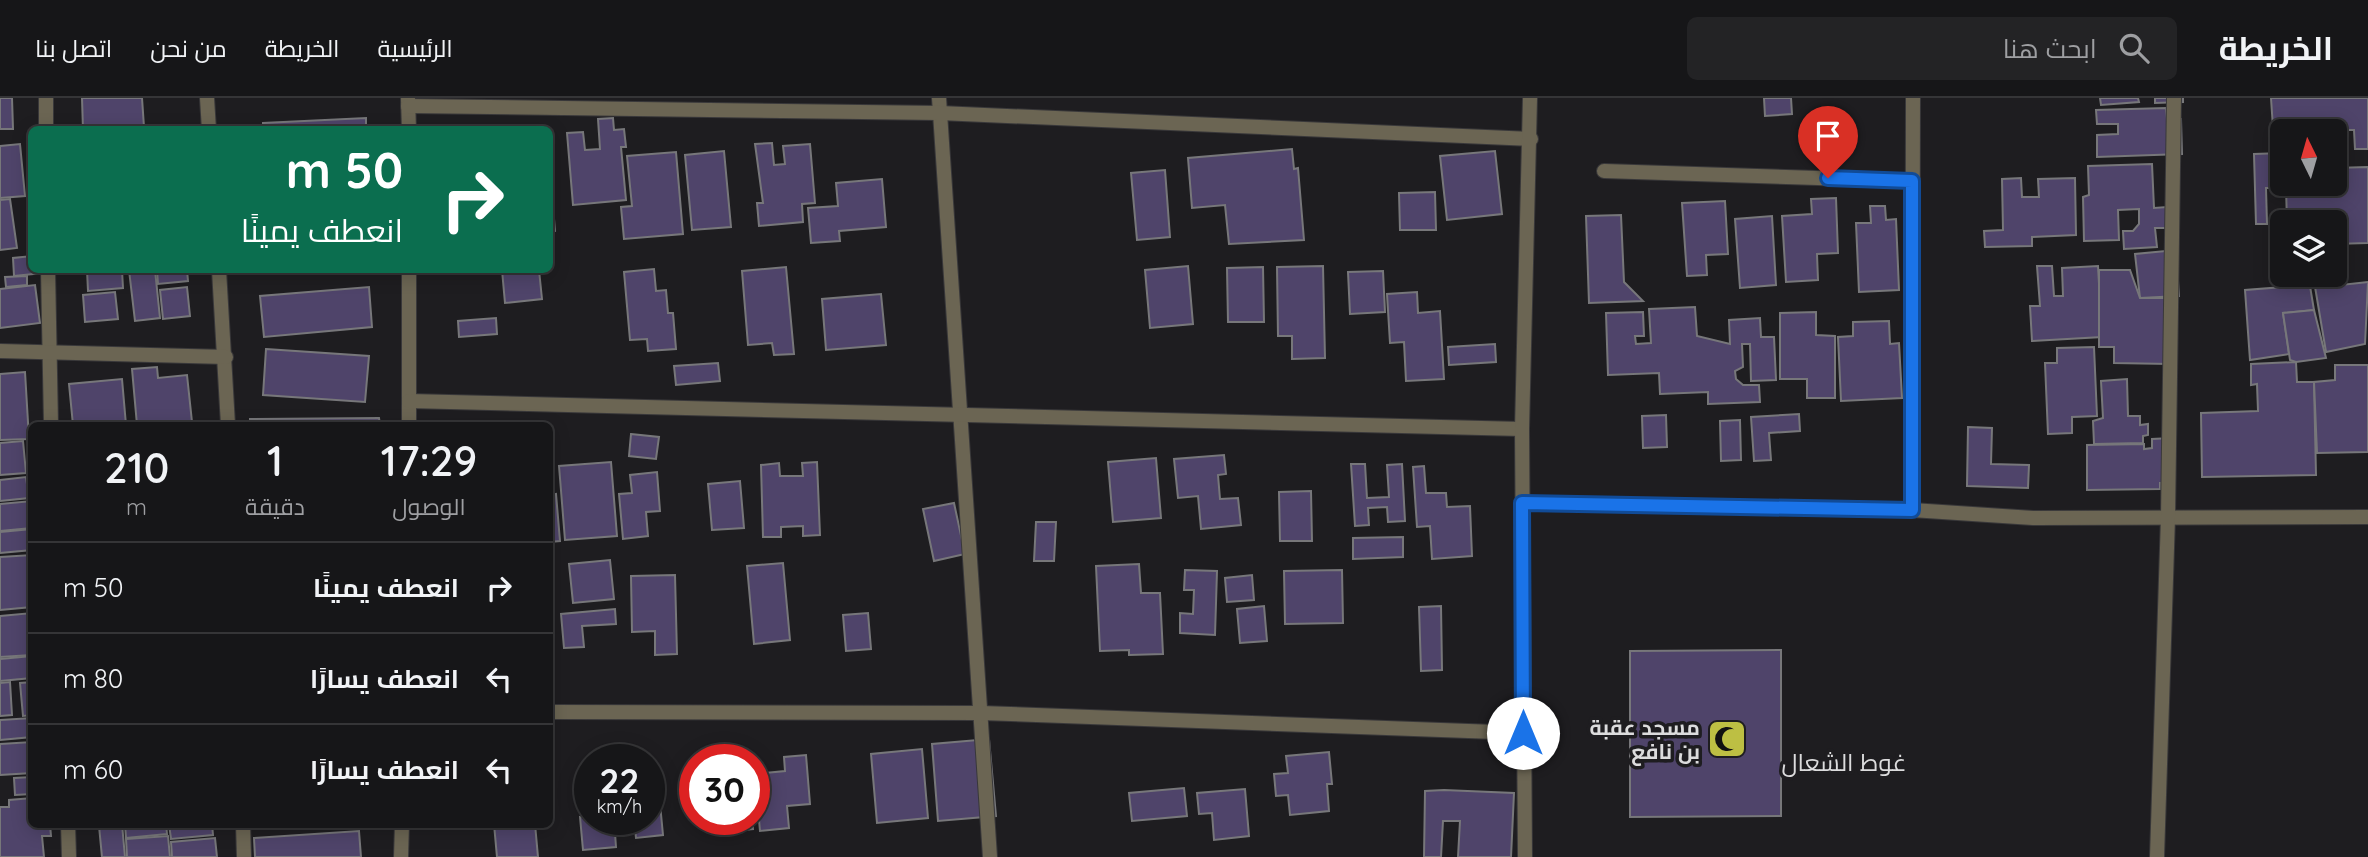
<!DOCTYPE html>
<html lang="ar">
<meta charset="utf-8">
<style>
:root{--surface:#161618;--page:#232325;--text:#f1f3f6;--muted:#9e9fa2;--line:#353537}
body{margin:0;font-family:Quicksand,Cairo,sans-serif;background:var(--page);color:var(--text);direction:rtl;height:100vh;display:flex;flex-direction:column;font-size:26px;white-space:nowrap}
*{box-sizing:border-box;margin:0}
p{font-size:23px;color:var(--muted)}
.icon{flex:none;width:38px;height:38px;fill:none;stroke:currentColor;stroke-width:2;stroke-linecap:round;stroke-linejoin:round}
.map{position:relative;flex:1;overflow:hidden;direction:ltr}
.sheet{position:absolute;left:28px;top:324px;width:525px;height:406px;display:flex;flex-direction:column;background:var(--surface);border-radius:10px;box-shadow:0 4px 18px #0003,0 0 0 2px var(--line);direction:rtl}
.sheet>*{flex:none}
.top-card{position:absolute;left:28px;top:28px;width:525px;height:147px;border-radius:10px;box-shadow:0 4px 18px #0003,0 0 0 2px var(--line);direction:rtl;background:#0b6e4f;color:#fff;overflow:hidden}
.needle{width:46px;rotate:355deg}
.controls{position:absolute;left:2270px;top:21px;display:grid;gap:14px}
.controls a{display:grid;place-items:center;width:77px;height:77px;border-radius:10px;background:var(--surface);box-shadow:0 4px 18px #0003,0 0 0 2px var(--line);font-size:35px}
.speed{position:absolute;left:574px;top:646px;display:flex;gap:14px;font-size:35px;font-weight:700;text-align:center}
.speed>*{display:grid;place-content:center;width:91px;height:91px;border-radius:50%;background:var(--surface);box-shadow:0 4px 18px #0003,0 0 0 2px var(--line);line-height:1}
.speed small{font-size:18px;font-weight:400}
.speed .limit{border:10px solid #d22;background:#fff;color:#111}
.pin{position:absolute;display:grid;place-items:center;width:60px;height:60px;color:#fff;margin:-72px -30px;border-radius:50% 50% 50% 0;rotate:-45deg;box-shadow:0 0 7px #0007}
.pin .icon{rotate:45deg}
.me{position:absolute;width:77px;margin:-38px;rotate:0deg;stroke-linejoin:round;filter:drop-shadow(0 0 5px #0008)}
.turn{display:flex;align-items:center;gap:24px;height:147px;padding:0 35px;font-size:32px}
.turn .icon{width:91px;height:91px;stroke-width:2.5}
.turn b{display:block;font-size:49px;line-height:60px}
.eta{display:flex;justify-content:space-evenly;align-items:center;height:119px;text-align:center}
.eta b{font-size:42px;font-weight:600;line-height:49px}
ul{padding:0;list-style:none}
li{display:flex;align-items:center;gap:21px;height:91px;padding:0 35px;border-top:2px solid var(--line)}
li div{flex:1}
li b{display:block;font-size:26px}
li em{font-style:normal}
header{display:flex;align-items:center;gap:42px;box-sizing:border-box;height:98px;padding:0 35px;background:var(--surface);border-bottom:2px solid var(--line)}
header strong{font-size:33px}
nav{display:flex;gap:38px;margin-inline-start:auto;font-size:24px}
.search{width:490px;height:63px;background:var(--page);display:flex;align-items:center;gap:18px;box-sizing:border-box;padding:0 24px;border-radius:10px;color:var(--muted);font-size:26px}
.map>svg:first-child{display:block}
.building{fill:#4f446a;stroke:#77777a;stroke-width:2}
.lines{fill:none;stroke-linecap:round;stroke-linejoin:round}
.street-casing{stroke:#39383a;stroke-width:16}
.street{stroke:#6b6553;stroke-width:14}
.route-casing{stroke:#114b97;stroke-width:18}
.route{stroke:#1a73e8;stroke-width:12}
.labels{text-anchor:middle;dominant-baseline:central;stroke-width:7;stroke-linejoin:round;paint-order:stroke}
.poi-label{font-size:21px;font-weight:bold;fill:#dcdcdd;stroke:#1e1d20;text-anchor:end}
.quarter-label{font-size:24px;fill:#dcdcdd;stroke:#1e1d20}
</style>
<header>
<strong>الخريطة</strong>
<div class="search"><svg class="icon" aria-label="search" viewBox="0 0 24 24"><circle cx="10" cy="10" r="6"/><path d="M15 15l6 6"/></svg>ابحث هنا</div>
<nav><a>الرئيسية</a><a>الخريطة</a><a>من نحن</a><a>اتصل بنا</a></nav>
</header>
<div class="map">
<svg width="2368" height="759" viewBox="0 0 2368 759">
<rect width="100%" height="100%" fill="#1e1d20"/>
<!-- building -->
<g class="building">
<polygon points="0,0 12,0 13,31 0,31"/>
<polygon points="82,0 142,0 144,29 83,32"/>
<polygon points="1764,0 1791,0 1792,16 1765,18"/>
<polygon points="2100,0 2138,0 2139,4 2101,7"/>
<polygon points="2155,0 2183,0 2183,4 2155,5"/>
<polygon points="2271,0 2368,0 2368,51 2355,51 2354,32 2347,32 2345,27 2273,30"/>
<polygon points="2166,10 2167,21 2181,21 2182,56 2097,59 2097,37 2118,36 2118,26 2097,26 2096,12"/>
<polygon points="366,20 366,32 263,32 263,25"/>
<polygon points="613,20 614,32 624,31 626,49 621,49 626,102 573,107 567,35 583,34 585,52 600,51 598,21"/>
<polygon points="772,45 774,67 785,66 783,48 810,46 815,105 802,106 803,124 759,128 757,105 763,105 755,46"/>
<polygon points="20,46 25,98 0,100 0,48"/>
<polygon points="1292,51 1294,71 1298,70 1304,142 1229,146 1225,107 1192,110 1188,60"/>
<polygon points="724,53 731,129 692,132 685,57"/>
<polygon points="1495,53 1502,116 1447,122 1440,58"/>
<polygon points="676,54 683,136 624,141 621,109 632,108 627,58"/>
<polygon points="2282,55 2282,86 2311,86 2311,90 2334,86 2334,70 2368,69 2368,145 2334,146 2334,124 2287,124 2286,90 2266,90 2267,126 2256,126 2254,56"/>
<polygon points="2152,66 2154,110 2167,109 2168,130 2155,130 2157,149 2124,151 2123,133 2133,133 2139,126 2139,111 2118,112 2119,142 2084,143 2083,99 2089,97 2088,68"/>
<polygon points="550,72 555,133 550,134"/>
<polygon points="1165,72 1170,139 1137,142 1131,75"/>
<polygon points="2021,80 2022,99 2039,99 2038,81 2075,80 2076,137 2032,139 2032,148 1985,149 1984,133 2003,132 2002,81"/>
<polygon points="882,81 886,129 839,133 840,143 811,145 808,110 838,108 836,85"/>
<polygon points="1435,94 1436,132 1400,132 1399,95"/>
<polygon points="1836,100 1838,155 1817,156 1818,182 1786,184 1782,118 1812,116 1811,101"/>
<polygon points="10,101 17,150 0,152 0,102"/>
<polygon points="1725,103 1728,156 1706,157 1707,177 1687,178 1682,105"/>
<polygon points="1870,108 1885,108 1886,122 1896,121 1899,192 1859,194 1856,125 1871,125"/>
<polygon points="1621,117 1624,184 1643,203 1589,205 1586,118"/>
<polygon points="1772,118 1776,187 1740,190 1735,121"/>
<polygon points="2176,152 2179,198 2140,200 2135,156"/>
<polygon points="32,158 32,172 43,172 43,175 14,178 13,160"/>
<polygon points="1188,168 1193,226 1150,230 1145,172"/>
<polygon points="1323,168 1325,260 1292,261 1292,238 1278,238 1277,169"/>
<polygon points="2037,168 2052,168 2054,198 2063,198 2062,170 2098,168 2102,239 2032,243 2030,208 2040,208"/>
<polygon points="786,169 794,256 774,257 772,245 748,247 742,173"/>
<polygon points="1263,169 1264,224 1228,224 1227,170"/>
<polygon points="654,171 656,193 666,192 668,215 673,215 676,251 648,253 647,241 630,242 624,174"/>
<polygon points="87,172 122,172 123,190 88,193"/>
<polygon points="129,172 155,172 160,220 135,223"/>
<polygon points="157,172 187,172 188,183 158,186"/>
<polygon points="319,172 361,172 361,174"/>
<polygon points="502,172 539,172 542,201 505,205"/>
<polygon points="2099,172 2130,172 2140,200 2171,200 2170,266 2114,265 2114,249 2099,249"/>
<polygon points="1383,173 1385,214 1350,216 1348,174"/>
<polygon points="2282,175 2297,177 2297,183 2309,182 2314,212 2283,215 2289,256 2250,262 2245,192 2283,189"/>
<polygon points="2313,177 2330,177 2332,188 2368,184 2365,246 2326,254"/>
<polygon points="27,178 27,187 6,189 5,179"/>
<polygon points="35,187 40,225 0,230 0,191"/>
<polygon points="187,189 190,218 163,221 160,192"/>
<polygon points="369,189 372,229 264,239 260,198"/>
<polygon points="115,194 118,221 85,224 83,197"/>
<polygon points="1417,194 1418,215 1440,213 1444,281 1406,283 1404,244 1390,245 1387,196"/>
<polygon points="881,196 886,247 826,252 822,201"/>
<polygon points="1695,209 1697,238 1730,246 1729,222 1760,220 1761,239 1774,239 1776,282 1751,283 1750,246 1742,246 1743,269 1735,273 1736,281 1743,287 1759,287 1760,304 1708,306 1708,294 1660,296 1659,275 1608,277 1606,215 1643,214 1644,238 1635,238 1636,246 1651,245 1649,211"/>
<polygon points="2314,212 2326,260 2296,264 2290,262 2283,215"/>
<polygon points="1816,214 1816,237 1835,238 1835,300 1807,300 1807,281 1780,281 1780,215"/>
<polygon points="496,220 497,236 459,239 458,223"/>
<polygon points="1889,223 1890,246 1899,245 1902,300 1841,303 1838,239 1853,238 1853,224"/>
<polygon points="1495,246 1496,264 1449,267 1448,249"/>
<polygon points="2094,249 2097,318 2072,319 2072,335 2048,336 2045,265 2057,265 2057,250"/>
<polygon points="266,251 369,258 365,304 263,297"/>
<polygon points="2296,264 2297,284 2314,284 2316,377 2202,379 2201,315 2258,313 2257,286 2251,287 2251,266"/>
<polygon points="718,265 720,283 676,287 674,268"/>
<polygon points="2335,267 2368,267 2368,354 2317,355 2314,284 2335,282"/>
<polygon points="157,269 158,280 187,277 192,324 137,327 132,271"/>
<polygon points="25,274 29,341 0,342 0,276"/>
<polygon points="122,281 126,327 73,327 69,286"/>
<polygon points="2127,281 2128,318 2140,318 2140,327 2148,326 2148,337 2143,338 2143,345 2094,346 2093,323 2103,320 2101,283"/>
<polygon points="1799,316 1800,333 1769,335 1771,362 1754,363 1751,319"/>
<polygon points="1666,317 1667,349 1643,350 1642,318"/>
<polygon points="379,320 380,327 250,327 250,321"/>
<polygon points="1740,322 1741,362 1721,363 1720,323"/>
<polygon points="1968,329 1992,330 1991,366 2029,367 2028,390 1967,388"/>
<polygon points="631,336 659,339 656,361 629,358"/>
<polygon points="2171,340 2172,385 2160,385 2160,391 2087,392 2087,347 2144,346 2144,351 2152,350 2152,341"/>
<polygon points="23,343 26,375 0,377 0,345"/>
<polygon points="1224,357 1226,376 1218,377 1220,401 1238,400 1241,427 1201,431 1198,398 1178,400 1174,361"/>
<polygon points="1156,360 1161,420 1113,424 1108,364"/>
<polygon points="611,364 617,438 565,442 559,368"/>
<polygon points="817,364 820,437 803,438 803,428 781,429 781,439 763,439 761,367 779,365 780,378 803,378 802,365"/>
<polygon points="1351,366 1365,366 1367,400 1389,399 1387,367 1402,366 1405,423 1388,424 1387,409 1368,410 1369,427 1355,428"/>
<polygon points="1424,368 1426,395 1446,395 1447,409 1470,408 1472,458 1432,461 1430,428 1417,429 1413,369"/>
<polygon points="657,374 660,413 646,414 648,438 623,441 619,396 632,395 630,377"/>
<polygon points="26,379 29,400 0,403 0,382"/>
<polygon points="740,383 744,430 712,432 708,386"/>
<polygon points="550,388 550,397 556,396 560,443 550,444"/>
<polygon points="1311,393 1312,443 1280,443 1279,394"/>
<polygon points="32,403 32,430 0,433 0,406"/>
<polygon points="954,405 965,456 934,463 923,411"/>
<polygon points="1036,424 1056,424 1054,463 1034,463"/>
<polygon points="32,431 32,452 0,455 0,434"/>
<polygon points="1403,439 1403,459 1353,461 1353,440"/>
<polygon points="32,457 32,509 0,512 0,459"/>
<polygon points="610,462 614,501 573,505 569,466"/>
<polygon points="783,465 790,542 754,546 747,468"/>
<polygon points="1139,466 1141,495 1160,495 1163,556 1129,557 1129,552 1100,553 1096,468"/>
<polygon points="1185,472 1217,473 1215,537 1180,535 1180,515 1193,516 1194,492 1184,492"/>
<polygon points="1342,472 1343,525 1285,526 1284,473"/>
<polygon points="675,477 677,556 655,557 655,533 632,534 631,478"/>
<polygon points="1252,477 1254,502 1227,504 1225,480"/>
<polygon points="1264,508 1267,543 1240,545 1237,511"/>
<polygon points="1441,508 1442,572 1421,573 1419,509"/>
<polygon points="615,511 616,526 582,528 584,549 564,550 561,516"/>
<polygon points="32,515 32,557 0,559 0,518"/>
<polygon points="868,515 871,551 846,553 843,517"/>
<polygon points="1781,552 1781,718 1630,719 1630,553"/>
<polygon points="32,558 32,580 0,583 0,561"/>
<polygon points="10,584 12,617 0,618 0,585"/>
<polygon points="32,584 32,617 23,618 20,585"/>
<polygon points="32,620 32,639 0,642 0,622"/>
<polygon points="989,641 996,718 938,723 932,646"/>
<polygon points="32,644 32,675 0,677 0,646"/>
<polygon points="922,651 928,720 877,725 871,656"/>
<polygon points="1329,654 1332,686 1327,686 1329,713 1290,717 1288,697 1276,698 1274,676 1288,675 1286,658"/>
<polygon points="806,657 810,706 787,708 789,730 760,733 755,676 785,673 784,659"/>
<polygon points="649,664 656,664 663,737 636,740 634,721 649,721"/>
<polygon points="32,679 32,696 15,697 14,680"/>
<polygon points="1184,690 1187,718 1132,723 1129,695"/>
<polygon points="1245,691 1249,738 1214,742 1212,715 1199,716 1197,695"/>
<polygon points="1444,692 1514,695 1511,759 1458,759 1460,723 1443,723 1441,759 1424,759 1425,693"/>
<polygon points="32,700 32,726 50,726 51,738 42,738 44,759 0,759 0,709 9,709 9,702"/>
<polygon points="590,718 590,721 614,721 616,749 583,752 580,719"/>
<polygon points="711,721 752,721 753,731 712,735"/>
<polygon points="122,726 125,759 102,759 99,728"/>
<polygon points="125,726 166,726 167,736 126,740"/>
<polygon points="169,726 212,726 213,737 171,741"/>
<polygon points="494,726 535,726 538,759 497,759"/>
<polygon points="359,733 361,759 255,759 254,740"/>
<polygon points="168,738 170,759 127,759 126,741"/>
<polygon points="215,740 217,759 172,759 171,744"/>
</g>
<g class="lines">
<defs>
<g id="street">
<polyline points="46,0 46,32"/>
<polyline points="207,0 209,32"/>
<polyline points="939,0 990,759"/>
<polyline points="408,1 409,32"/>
<polyline points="408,8 940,15 1531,41"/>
<polyline points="1604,73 1912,83"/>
<polyline points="48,172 51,327"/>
<polyline points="219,172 228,327"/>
<polyline points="409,172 409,327"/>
<polyline points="0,253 226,259"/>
<polyline points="409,303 1522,331"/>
<polyline points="1522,405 1912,412 2033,420 2368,419"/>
<polyline points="1912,412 1913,0"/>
<polyline points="550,614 981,615 1523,635"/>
<polyline points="68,726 69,759"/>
<polyline points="243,726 244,759"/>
<polyline points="401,759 402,726"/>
<polyline points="1525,759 1522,331 1530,0"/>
<polyline points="2157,759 2168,419 2174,0"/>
</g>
</defs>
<!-- street casing -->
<use href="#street" class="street-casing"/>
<!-- street -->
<use href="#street" class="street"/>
</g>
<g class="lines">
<defs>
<polyline id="route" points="1523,635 1522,405 1912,412 1912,83 1828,80"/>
</defs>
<!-- route casing -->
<use href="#route" class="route-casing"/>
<!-- route -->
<use href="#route" class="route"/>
</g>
<!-- icons -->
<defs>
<symbol id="mosque-square" viewBox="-11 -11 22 22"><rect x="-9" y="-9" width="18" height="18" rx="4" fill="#bdbf43" stroke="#1e1d20"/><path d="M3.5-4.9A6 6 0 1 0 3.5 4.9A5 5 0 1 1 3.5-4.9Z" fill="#111"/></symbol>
</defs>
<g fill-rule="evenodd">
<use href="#mosque-square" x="1705" y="619" width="44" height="44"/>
</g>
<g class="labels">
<!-- poi labels -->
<g class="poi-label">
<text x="1700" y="629">مسجد عقبة<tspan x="1700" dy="24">بن نافع</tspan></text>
</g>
<!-- quarter labels -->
<g class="quarter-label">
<text x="1844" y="664">غوط الشعال</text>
</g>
</g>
</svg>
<div class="controls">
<a><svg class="needle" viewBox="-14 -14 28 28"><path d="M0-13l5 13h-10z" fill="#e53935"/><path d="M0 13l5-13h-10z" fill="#9e9fa2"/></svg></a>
<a><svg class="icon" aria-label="layers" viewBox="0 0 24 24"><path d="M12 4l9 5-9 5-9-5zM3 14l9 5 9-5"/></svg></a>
</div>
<div class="speed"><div>22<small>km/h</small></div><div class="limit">30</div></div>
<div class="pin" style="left:1828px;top:80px;background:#d93025"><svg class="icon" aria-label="arrive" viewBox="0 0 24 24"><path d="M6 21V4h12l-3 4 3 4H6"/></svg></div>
<svg class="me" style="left:1523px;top:635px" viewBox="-20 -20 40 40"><circle r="19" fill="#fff"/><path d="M0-13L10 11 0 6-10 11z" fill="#1a73e8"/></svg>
<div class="top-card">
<div class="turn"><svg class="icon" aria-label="right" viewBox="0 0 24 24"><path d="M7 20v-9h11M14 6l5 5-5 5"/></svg><div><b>50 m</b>انعطف يمينًا</div></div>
</div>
<section class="sheet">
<div class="eta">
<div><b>17:29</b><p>الوصول</p></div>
<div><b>1</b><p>دقيقة</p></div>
<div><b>210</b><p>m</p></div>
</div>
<ul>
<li><svg class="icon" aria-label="right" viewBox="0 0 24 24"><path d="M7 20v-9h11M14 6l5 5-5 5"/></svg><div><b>انعطف يمينًا</b></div><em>50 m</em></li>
<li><svg class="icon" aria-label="left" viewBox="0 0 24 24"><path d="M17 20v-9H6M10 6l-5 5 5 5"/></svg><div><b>انعطف يسارًا</b></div><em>80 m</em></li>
<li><svg class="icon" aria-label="left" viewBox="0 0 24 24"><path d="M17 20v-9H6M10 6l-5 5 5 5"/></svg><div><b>انعطف يسارًا</b></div><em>60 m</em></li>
</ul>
</section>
</div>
